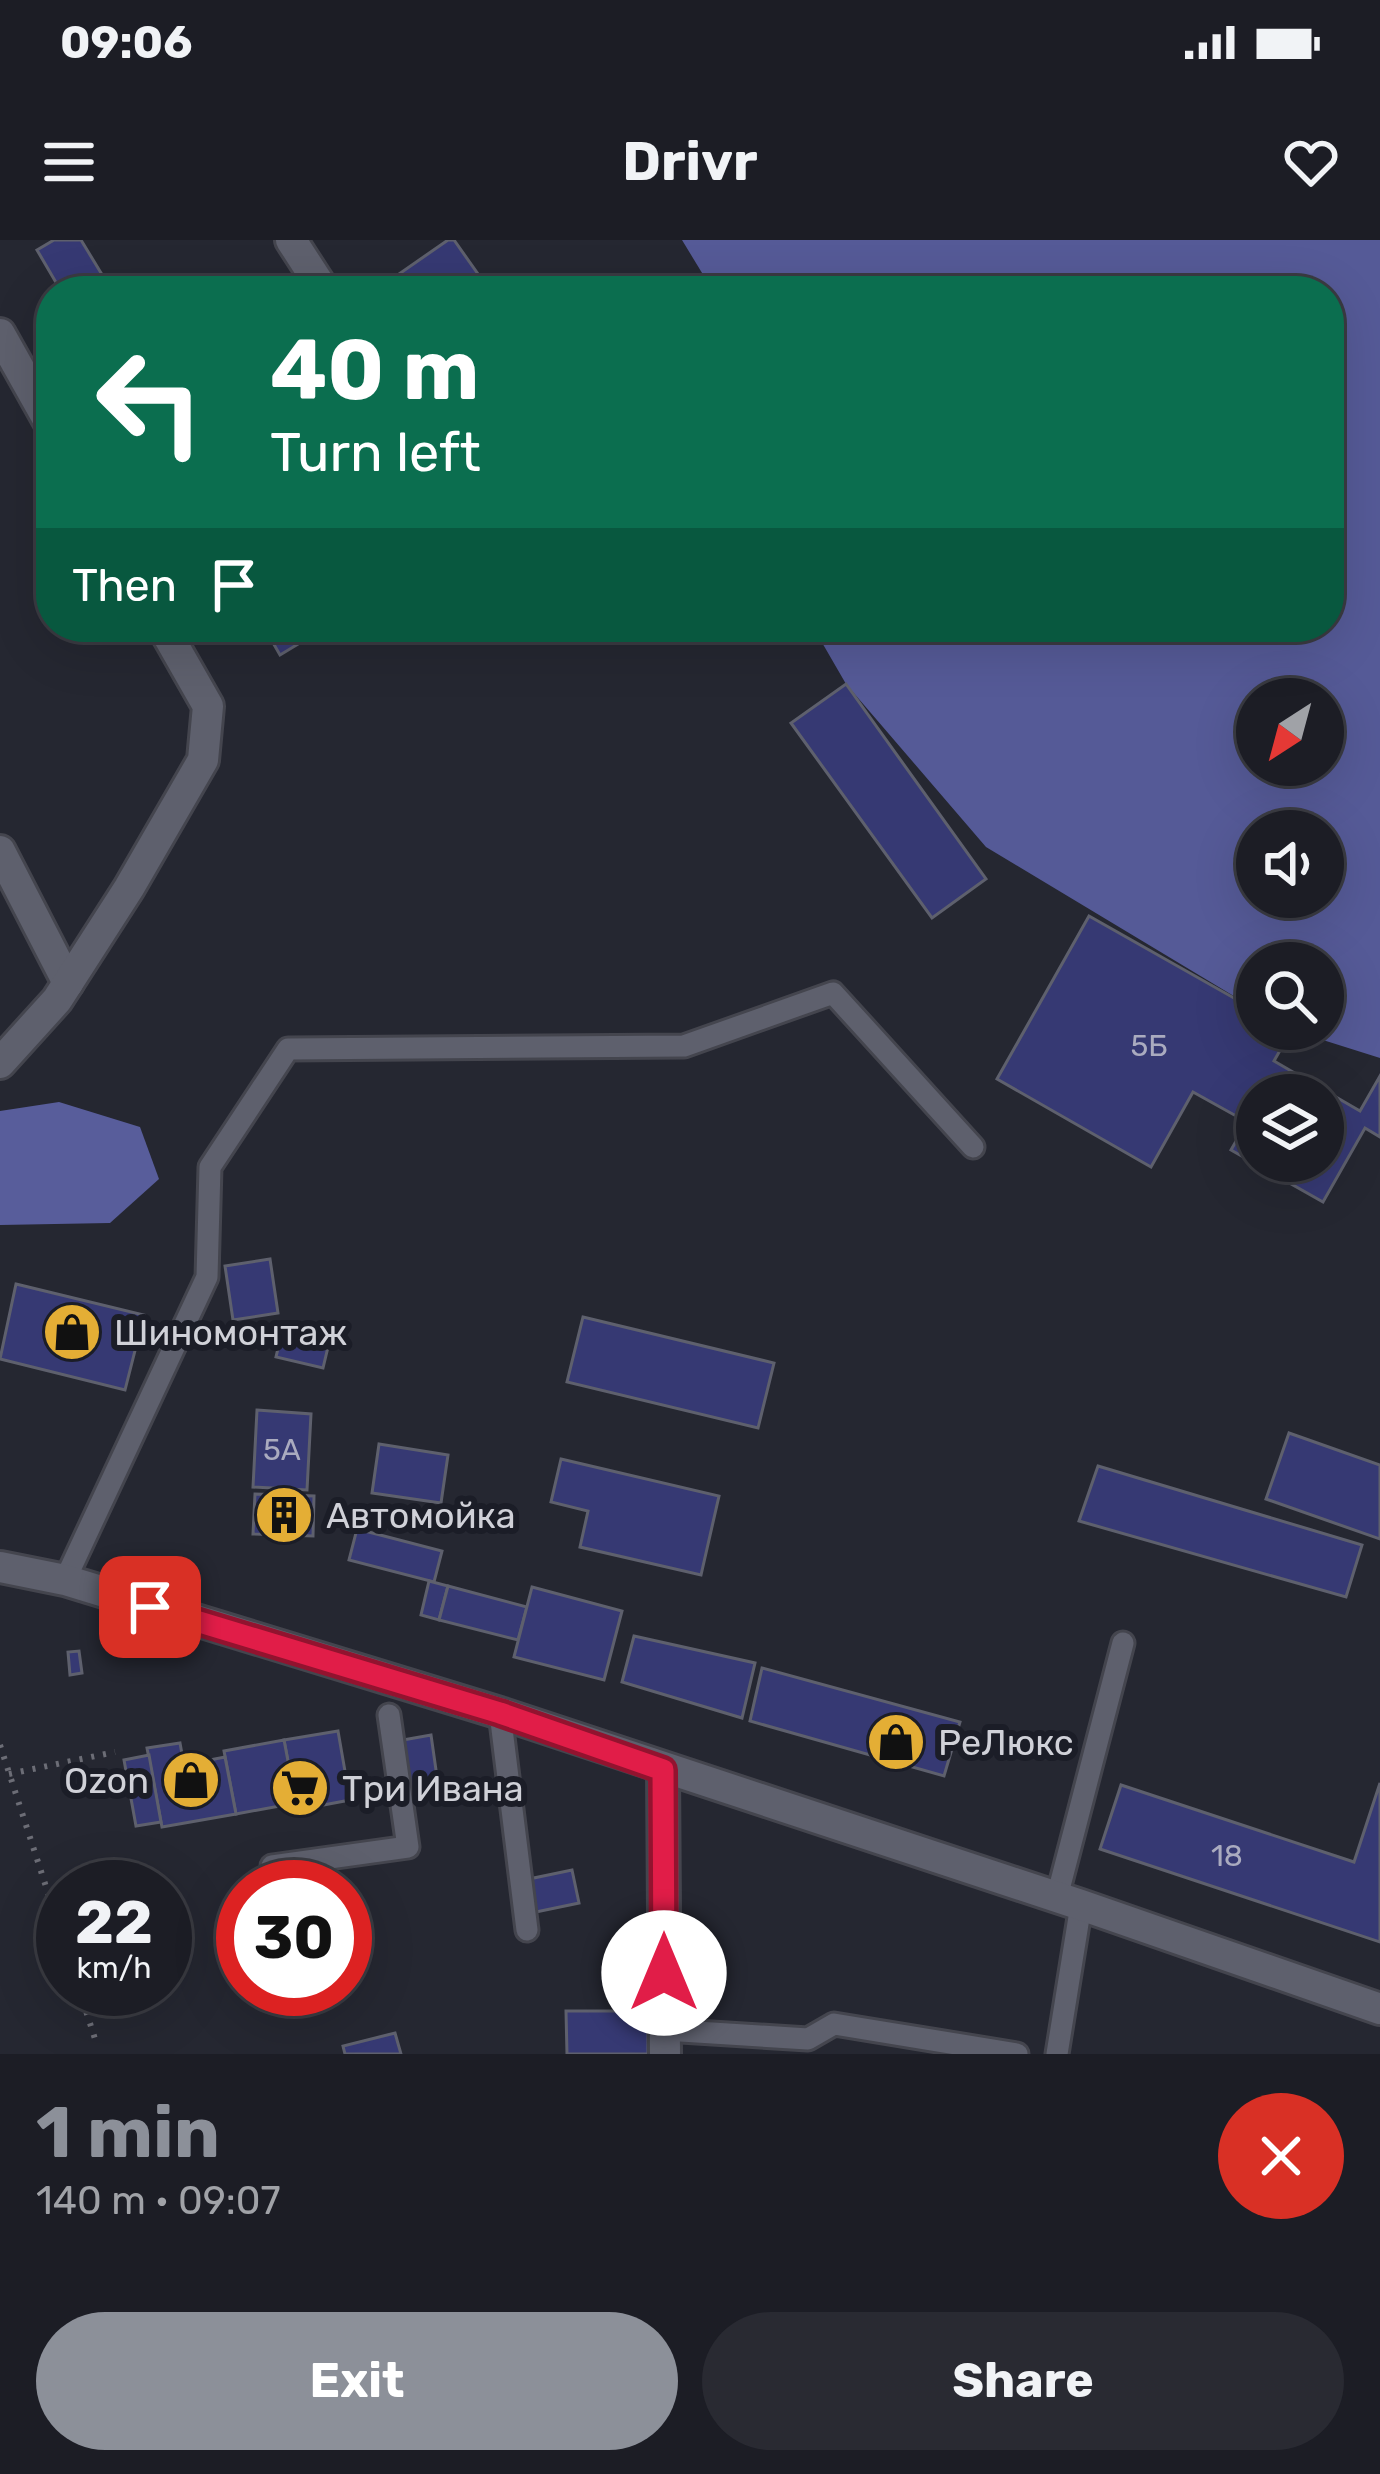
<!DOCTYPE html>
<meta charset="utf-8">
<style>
:root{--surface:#1c1d25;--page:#292a32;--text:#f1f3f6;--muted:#a0a2a7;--line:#3a3b42;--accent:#8c9099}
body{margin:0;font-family:Rubik,sans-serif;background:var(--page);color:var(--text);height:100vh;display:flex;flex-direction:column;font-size:45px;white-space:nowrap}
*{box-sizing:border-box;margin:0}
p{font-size:39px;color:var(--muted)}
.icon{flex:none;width:66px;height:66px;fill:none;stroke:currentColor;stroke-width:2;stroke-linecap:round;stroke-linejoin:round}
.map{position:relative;height:1814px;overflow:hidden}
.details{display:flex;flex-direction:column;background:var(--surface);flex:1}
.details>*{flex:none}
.guide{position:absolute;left:36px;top:36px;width:1308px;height:366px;border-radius:48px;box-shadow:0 12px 48px #0002,0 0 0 3px var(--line);background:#0b6e4f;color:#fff;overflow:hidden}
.needle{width:78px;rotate:216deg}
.tools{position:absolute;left:1236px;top:438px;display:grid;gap:24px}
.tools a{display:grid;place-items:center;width:108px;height:108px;border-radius:50%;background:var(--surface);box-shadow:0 12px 48px #0002,0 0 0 3px var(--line);font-size:60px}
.speed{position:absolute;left:36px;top:1620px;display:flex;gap:24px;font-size:60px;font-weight:700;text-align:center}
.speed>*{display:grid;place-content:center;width:156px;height:156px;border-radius:50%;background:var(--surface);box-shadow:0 12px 48px #0002,0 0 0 3px var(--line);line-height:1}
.speed small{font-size:30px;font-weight:400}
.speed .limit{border:18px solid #d22;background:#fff;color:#111}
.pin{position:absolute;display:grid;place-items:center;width:102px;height:102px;color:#fff;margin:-51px;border-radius:24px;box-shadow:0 6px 18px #0006}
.me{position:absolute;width:132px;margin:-66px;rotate:0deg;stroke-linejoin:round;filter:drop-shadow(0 0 9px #0008)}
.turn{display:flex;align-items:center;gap:42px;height:252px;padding:0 36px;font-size:54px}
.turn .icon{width:156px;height:156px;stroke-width:2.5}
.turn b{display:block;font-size:84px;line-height:102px}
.then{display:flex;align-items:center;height:114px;padding:0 36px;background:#0003;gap:24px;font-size:45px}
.round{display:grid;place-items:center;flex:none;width:126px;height:126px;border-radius:63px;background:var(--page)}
.summary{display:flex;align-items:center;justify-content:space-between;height:204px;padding:0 36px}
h1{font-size:72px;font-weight:700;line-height:90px;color:var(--accent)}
.primary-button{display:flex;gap:24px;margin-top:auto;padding:24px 36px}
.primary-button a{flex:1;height:138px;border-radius:72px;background:var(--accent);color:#fff;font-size:48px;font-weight:700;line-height:138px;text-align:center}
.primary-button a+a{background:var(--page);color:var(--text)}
.status{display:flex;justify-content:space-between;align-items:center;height:84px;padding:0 60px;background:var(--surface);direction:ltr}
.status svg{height:33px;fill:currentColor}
header{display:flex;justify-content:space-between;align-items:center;height:156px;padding:0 36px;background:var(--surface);font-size:54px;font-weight:700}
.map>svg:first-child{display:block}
.forest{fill:#555a97;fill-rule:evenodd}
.water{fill:#585d9b}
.building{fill:#363973;stroke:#5e606d;stroke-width:3;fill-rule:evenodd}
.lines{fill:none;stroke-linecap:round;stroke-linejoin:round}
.lane-casing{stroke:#44454e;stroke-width:27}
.street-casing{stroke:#44454e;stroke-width:36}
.secondary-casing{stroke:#44454e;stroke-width:36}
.path{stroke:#6c6d76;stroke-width:6;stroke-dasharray:3 9;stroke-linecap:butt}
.lane{stroke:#5e606d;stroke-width:21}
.street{stroke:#5e606d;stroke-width:30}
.secondary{stroke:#5e606d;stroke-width:30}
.route-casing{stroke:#92132f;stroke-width:30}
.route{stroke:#e11d48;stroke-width:21}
.labels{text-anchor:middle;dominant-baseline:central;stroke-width:12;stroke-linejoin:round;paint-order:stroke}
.number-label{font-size:30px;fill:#aaabbf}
.poi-label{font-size:36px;fill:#d0d1d8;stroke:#1b1d27;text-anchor:start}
</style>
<div class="status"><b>09:06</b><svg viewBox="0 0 49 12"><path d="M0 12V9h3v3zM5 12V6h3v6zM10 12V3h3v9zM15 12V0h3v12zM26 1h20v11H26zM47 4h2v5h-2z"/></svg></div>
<header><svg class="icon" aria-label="menu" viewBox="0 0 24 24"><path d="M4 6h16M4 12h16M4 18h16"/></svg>Drivr<svg class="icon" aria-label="heart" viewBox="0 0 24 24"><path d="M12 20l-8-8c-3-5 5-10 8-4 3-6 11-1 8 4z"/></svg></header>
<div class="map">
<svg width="1380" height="1814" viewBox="0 0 1380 1814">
<rect width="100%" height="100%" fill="#252731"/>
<!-- forest -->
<path class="forest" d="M682 0H1380V818L1288 789H1323V723H1257V770L986 607 846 444 813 387H1329V51H713ZM1257 459H1323V525H1257ZM1257 591H1323V657H1257Z"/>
<!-- water -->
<polygon class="water" points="59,862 140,887 159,939 110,983 0,985 0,871"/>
<!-- building -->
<g class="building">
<polygon points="54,0 81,0 112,51 61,51 37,10"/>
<polygon points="448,0 454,0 490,51 392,51 386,43"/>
<polygon points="264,387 315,387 318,392 280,415"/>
<polygon points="846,444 986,639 932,678 791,483"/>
<path d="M1089 676 1257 771V789L1291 791 1274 821 1360 871 1380 836V897L1365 888 1323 962 1231 910 1247 882 1193 852 1151 927 997 839ZM1257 855H1323V921H1257Z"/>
<polygon points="270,1019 278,1073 233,1080 225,1026"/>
<polygon points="16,1044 144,1075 125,1150 0,1119"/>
<polygon points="583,1077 774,1123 758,1188 567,1142"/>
<polygon points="281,1096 328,1107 323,1128 276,1117"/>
<polygon points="257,1170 311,1174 307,1250 253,1247"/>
<polygon points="1289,1193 1380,1225 1380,1299 1266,1259"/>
<polygon points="379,1204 448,1215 441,1263 372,1253"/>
<polygon points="561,1219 719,1256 701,1335 580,1307 588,1271 551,1262"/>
<polygon points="1098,1226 1362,1305 1346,1357 1079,1281"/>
<polygon points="255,1254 314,1256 313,1296 253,1294"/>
<polygon points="357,1289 442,1311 434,1342 349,1320"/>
<polygon points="429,1341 448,1346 439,1380 421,1375"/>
<polygon points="448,1346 527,1367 518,1400 439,1380"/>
<polygon points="532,1347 622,1371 604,1440 514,1417"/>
<polygon points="634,1396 755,1423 742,1478 622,1442"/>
<polygon points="79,1411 82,1433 70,1435 68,1412"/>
<polygon points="762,1428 960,1482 944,1536 750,1481"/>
<polygon points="338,1491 350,1560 297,1570 284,1500"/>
<polygon points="431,1495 438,1544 410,1548 403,1500"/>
<polygon points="284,1500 296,1563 236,1574 224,1511"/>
<polygon points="180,1503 184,1525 225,1517 236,1574 162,1587 147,1508"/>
<polygon points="149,1515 161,1582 136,1586 124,1520"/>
<polygon points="1380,1543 1380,1702 1100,1609 1121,1545 1354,1622"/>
<polygon points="572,1630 579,1663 536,1672 529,1639"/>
<polygon points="566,1771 648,1771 648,1814 567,1814"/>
<polygon points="395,1793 401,1814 345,1814 343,1806"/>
</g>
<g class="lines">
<defs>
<g id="lane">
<polyline points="65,1340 207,1037 210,927 288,809 684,806 833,753 973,907"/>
<polyline points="500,1473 527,1690"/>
<polyline points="272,1626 408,1607 389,1475"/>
<polyline points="1057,1657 1123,1403"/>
<polyline points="665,1790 808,1799 834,1784 1017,1814"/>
<polyline points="1057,1814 1081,1665"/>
</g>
<g id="street">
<polyline points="291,0 324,51"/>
<polyline points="0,94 51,185"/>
<polyline points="0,611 68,743"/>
<polyline points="0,823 57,760 129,648 203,520 208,466 163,387"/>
<polyline points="663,1530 665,1814"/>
</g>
<polyline id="secondary" points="0,1327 65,1340 500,1473 1081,1665 1380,1769"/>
</defs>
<!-- lane casing -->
<use href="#lane" class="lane-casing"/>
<!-- street casing -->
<use href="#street" class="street-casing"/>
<!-- secondary casing -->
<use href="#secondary" class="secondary-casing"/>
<!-- path -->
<g class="path">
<polyline points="0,1505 63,1699"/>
<polyline points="9,1534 115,1512"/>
<polyline points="79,1749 96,1802"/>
</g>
<!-- lane -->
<use href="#lane" class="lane"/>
<!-- street -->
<use href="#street" class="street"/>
<!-- secondary -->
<use href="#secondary" class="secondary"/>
</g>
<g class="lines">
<defs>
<polyline id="route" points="150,1367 500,1473 663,1530 664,1733"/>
</defs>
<!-- route casing -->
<use href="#route" class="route-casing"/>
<!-- route -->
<use href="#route" class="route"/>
</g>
<!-- icons -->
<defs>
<symbol id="shop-disc" viewBox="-11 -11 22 22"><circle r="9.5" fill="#e4ae35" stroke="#1b1d27"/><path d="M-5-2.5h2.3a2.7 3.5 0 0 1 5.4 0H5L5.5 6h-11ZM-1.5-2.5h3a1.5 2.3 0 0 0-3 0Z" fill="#111"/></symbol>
<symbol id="building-disc" viewBox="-11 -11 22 22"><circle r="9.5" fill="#e4ae35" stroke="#1b1d27"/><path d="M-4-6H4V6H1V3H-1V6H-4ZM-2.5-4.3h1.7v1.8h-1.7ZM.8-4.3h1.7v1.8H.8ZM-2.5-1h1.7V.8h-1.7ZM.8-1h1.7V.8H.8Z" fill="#111"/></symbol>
<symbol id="supermarket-disc" viewBox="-11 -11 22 22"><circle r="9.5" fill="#e4ae35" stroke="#1b1d27"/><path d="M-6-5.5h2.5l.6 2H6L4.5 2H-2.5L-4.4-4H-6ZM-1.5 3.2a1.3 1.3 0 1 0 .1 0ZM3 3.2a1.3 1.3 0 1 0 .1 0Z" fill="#111"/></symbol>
</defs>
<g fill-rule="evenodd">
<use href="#shop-disc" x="39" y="1059" width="66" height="66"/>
<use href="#building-disc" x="251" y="1242" width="66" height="66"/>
<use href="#shop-disc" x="863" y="1469" width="66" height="66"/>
<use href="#shop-disc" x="158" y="1507" width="66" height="66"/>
<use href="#supermarket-disc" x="267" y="1515" width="66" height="66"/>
</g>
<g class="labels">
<!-- number labels -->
<g class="number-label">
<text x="1149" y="806">5Б</text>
<text x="282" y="1210">5А</text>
<text x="1227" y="1616">18</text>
</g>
<!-- poi labels -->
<g class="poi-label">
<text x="114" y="1092">Шиномонтаж</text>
<text x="326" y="1275">Автомойка</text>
<text x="938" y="1502">РеЛюкс</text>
<text x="149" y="1540" text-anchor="end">Ozon</text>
<text x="342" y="1548">Три Ивана</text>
</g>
</g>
</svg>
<div class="tools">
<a><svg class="needle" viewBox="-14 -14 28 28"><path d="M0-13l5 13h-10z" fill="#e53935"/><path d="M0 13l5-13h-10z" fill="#a0a2a7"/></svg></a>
<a><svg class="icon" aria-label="sound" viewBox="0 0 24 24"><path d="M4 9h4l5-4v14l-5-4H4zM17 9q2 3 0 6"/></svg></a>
<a><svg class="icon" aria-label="search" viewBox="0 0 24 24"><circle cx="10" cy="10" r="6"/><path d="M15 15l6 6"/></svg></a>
<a><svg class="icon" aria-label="layers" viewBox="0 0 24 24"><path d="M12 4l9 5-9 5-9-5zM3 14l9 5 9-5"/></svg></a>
</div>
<div class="speed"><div>22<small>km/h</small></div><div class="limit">30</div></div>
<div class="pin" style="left:150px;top:1367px;background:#d93025"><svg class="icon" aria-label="arrive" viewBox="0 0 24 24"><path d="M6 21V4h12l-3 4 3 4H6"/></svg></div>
<svg class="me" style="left:664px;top:1733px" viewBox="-20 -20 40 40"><circle r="19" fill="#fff"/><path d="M0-13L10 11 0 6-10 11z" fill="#e11d48"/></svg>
<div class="guide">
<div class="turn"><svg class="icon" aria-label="left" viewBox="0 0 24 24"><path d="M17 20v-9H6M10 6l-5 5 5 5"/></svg><div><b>40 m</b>Turn left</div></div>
<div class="then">Then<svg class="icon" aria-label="arrive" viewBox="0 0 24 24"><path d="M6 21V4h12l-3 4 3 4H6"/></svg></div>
</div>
</div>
<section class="details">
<div class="summary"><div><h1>1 min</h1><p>140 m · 09:07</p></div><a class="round" style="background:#d93025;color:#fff"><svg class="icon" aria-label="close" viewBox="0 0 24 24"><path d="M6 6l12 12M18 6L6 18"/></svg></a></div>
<div class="primary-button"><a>Exit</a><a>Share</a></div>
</section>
